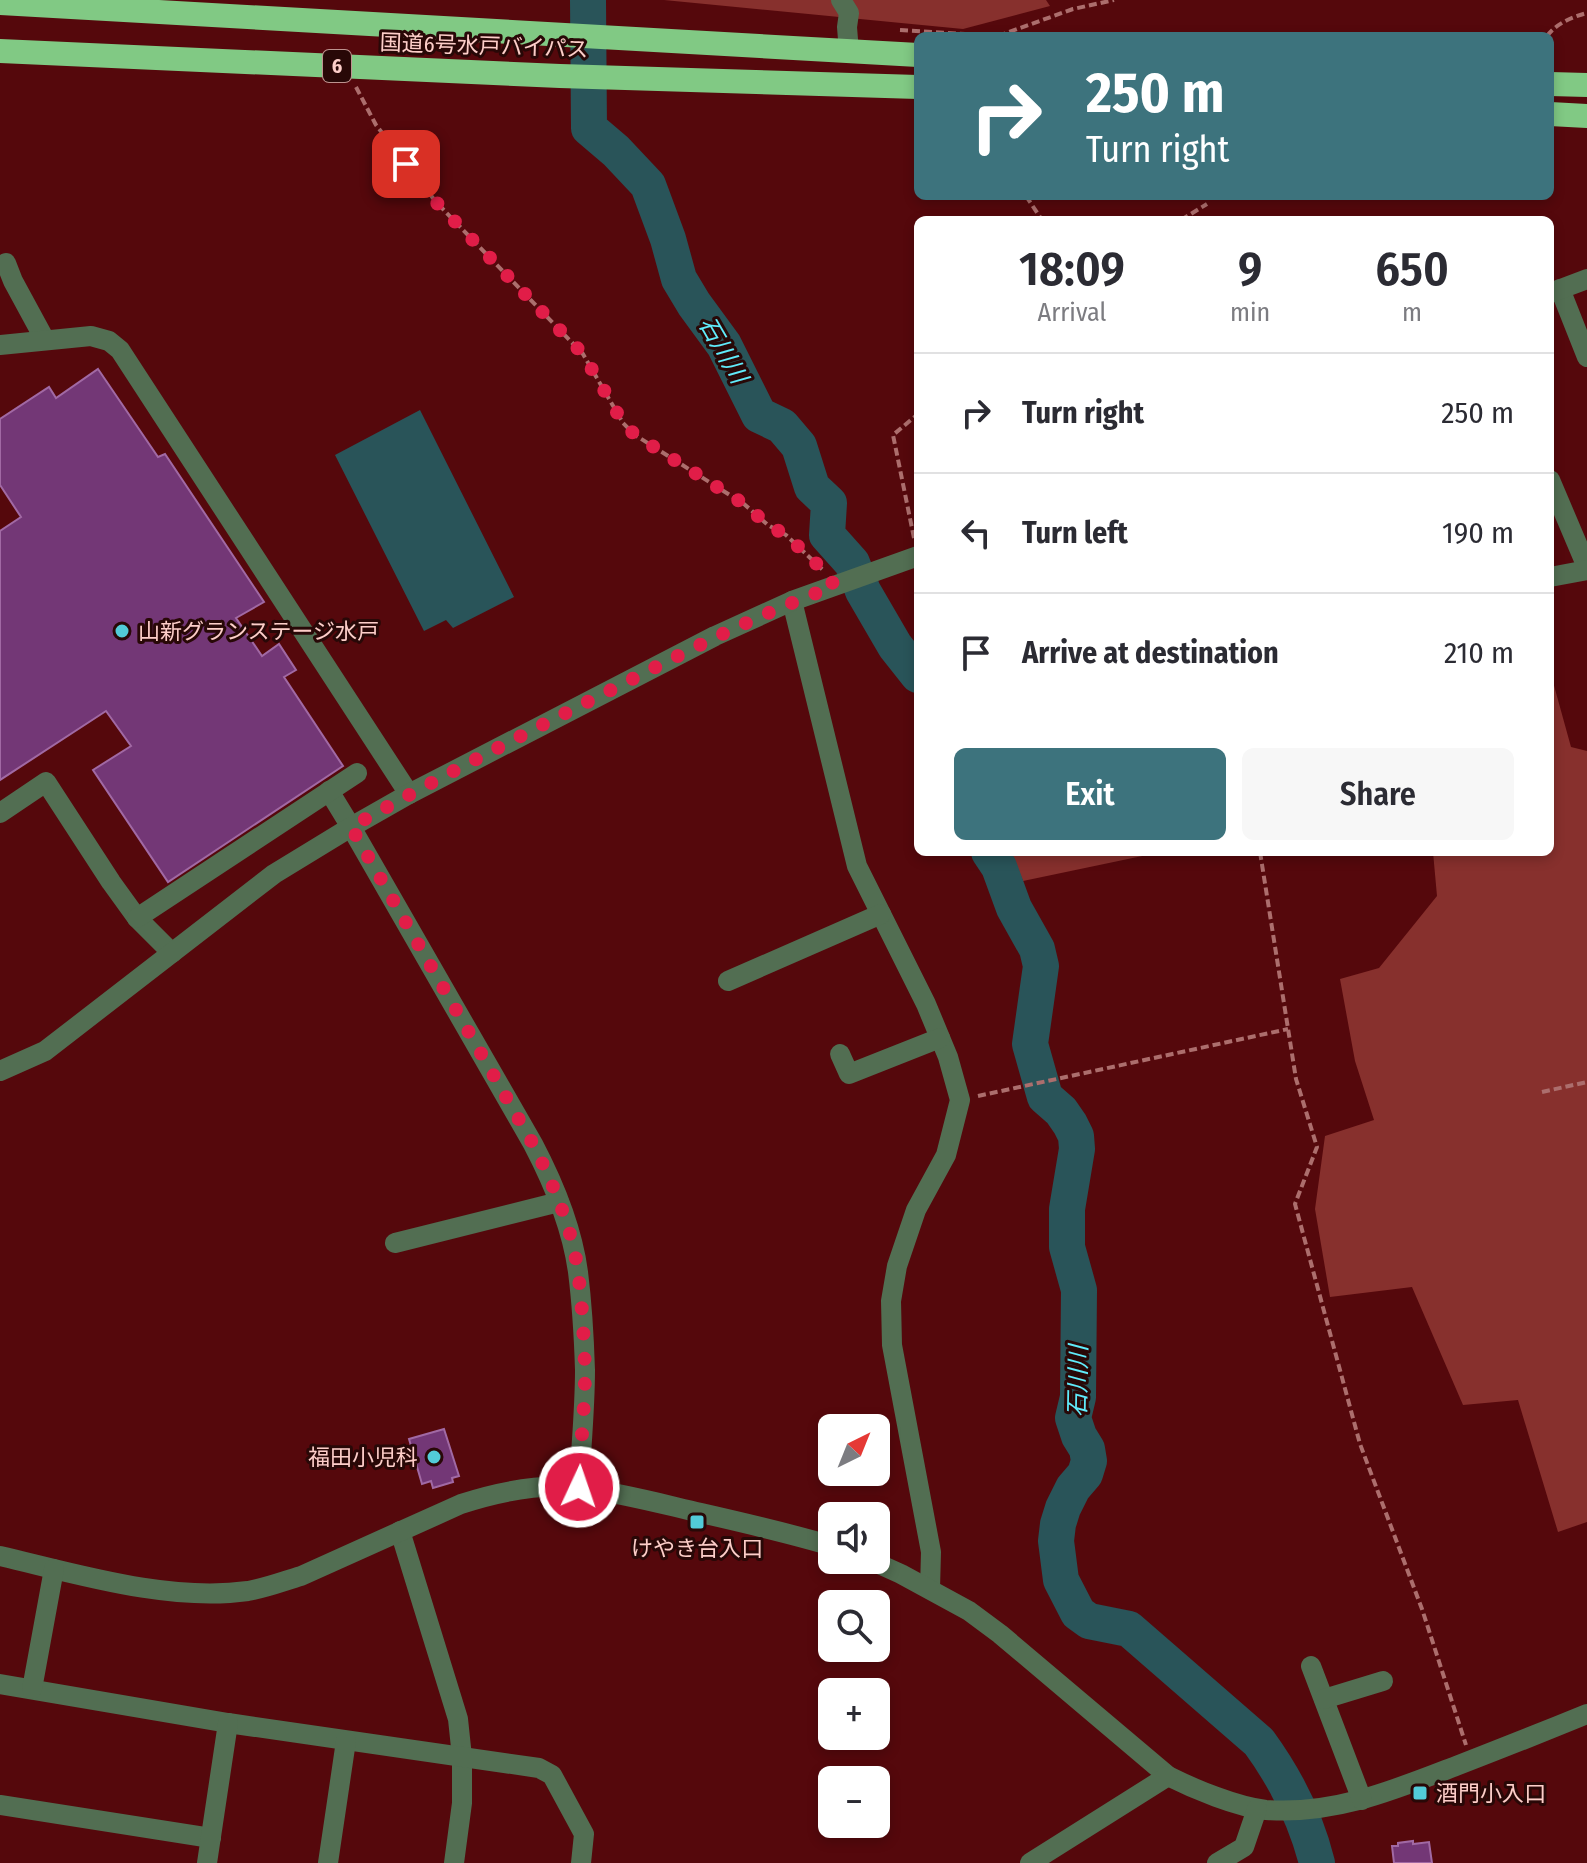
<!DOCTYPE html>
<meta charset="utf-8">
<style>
:root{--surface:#fff;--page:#f7f7f7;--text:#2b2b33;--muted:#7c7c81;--line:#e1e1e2;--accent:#3d737d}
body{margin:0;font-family:"Fira Sans Condensed","Noto Sans JP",sans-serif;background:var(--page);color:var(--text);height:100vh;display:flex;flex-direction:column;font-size:30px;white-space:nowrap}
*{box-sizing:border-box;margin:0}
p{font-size:26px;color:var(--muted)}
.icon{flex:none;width:44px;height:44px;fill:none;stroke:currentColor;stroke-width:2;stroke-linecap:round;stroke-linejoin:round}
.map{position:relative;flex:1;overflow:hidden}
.panel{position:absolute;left:914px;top:216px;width:640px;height:640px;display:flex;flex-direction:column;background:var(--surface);border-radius:12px;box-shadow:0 4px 12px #0003}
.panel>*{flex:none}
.top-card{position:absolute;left:914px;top:32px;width:640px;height:168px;border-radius:12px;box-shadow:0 4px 12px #0003;background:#3d737d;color:#fff;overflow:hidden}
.needle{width:52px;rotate:43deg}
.tools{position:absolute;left:818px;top:1414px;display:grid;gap:16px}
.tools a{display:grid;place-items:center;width:72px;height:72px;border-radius:12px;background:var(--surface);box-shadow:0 4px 12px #0003;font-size:40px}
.pin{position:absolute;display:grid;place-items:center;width:68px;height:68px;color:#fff;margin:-34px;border-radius:16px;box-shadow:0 4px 12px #0006}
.me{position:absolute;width:88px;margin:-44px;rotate:3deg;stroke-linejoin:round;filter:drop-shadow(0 0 6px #0008)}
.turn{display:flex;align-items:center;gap:28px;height:168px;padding:0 40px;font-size:36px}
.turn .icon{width:104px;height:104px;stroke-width:2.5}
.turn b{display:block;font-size:56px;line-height:68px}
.eta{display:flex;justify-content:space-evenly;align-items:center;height:136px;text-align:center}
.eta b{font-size:48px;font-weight:600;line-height:56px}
.primary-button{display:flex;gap:16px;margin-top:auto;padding:16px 40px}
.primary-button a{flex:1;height:92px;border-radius:12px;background:var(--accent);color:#fff;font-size:32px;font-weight:600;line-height:92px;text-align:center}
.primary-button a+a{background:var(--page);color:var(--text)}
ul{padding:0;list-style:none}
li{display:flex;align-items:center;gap:24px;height:120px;padding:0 40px;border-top:2px solid var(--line)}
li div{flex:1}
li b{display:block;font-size:30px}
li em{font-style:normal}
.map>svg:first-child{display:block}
.green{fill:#87302d}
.water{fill:#295459}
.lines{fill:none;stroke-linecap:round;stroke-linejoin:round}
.river{stroke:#295459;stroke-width:36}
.building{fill:#733776;stroke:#a169a4;stroke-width:2}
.path{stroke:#ac6e6d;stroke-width:4;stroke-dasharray:8 4;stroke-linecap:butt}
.minor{stroke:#526e52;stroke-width:20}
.highway{stroke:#81c984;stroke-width:24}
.route{stroke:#e11d48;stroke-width:14;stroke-dasharray:0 25.2}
.poi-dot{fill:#52cbd8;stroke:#280807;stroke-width:3}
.labels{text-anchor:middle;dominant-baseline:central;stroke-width:6;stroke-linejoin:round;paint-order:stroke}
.shield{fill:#280807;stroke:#bd938f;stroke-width:2}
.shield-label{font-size:20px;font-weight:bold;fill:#fdcec9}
.street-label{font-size:22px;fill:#fdcec9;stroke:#280807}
.poi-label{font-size:22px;fill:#fdcec9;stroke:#280807;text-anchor:start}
.water-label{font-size:24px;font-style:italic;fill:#60ecfb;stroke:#280807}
</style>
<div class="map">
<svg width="1587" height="1863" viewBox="0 0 1587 1863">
<rect width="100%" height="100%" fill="#55080c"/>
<!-- green -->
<g class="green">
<polygon points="664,0 1046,0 1050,6 963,29"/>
<polygon points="1550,671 1571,747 1587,751 1587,1522 1558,1532 1518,1400 1463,1405 1412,1287 1330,1297 1315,1209 1325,1136 1374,1120 1355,1061 1340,979 1379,968 1437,896 1433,852 1550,852"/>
<polygon points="1011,852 1146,852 1147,855 1023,881"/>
</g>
<!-- water -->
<polygon class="water" points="420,410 514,597 453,628 446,620 424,631 335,455"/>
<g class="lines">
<!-- river -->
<g class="river">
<polyline points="588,0 589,128 616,151 648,185 668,239 679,279 694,304 724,345 759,415 782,426 799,446 812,487 829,503 827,535 852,563 863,591 895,646 918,675"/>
<path d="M989 852 999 867 1014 908 1037 949 1041 966 1030 1044 1045 1097 1061 1111 1070 1124 1076 1136 1077 1149 1067 1209V1247L1079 1290 1078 1397 1073 1418 1079 1436 1087 1449 1089 1461 1085 1474 1073 1488 1063 1508 1058 1524 1056 1541 1061 1580 1078 1613 1089 1621 1129 1629 1259 1742C1286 1779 1306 1819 1317 1863"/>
</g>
</g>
<!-- building -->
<g class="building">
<polygon points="98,369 158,457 165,454 264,602 236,618 262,656 279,644 296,670 284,677 343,766 168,882 93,770 131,746 106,711 0,780 0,531 21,517 0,485 0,419 49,387 56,398"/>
<polygon points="444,1429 459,1476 452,1478 453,1482 433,1488 431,1481 422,1484 409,1439"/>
<polygon points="1413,1841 1413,1844 1429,1842 1432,1863 1394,1863 1392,1846 1398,1846 1398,1843"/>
</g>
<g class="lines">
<!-- path -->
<g class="path">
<polyline points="900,30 965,34 965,36"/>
<polyline points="998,36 1073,9 1114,0"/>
<path d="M1547 36C1557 23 1572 17 1587 13"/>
<polyline points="356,87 376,125 436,202 583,354 623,423 635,435 744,504 768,525 786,535 824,571"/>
<polyline points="1026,196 1042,220"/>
<polyline points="1181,220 1207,204"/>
<polyline points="914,538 893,435 918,414"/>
<polyline points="1260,852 1296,1079 1317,1147 1295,1204 1360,1444 1422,1609 1466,1745"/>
<polyline points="1542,1092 1587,1082"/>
<polyline points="978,1096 1288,1029"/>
</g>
<!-- minor -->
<g class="minor">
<polyline points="841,0 849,13 847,27 849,52"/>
<polyline points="6,263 13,281 45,340"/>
<polyline points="1560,289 1587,357"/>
<polyline points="1550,293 1587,279"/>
<polyline points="0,345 91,336 109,341 120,350 409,794"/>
<polyline points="1550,480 1587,567"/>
<polyline points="1550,577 1587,570"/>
<polyline points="792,601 857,866 926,1004 948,1057 960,1100 946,1155 916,1210 897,1266 891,1301 892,1345 931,1552 930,1589"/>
<path d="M329 791 351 827 533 1144C554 1184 572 1227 578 1272 582 1304 584 1338 585 1370 585 1409 581 1448 579 1487"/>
<polyline points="0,813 46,782 111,882 137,918 172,953"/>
<polyline points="137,918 357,773"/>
<polyline points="728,981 881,914"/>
<polyline points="840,1054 849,1074 940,1038"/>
<polyline points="0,1071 45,1051 274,874 351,827 409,794 715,636 792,601 918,556"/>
<polyline points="395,1243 559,1202"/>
<polyline points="400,1531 458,1719 462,1757 462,1803 454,1863"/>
<path d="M0 1556C77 1574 168 1602 248 1591 266 1588 284 1581 301 1576L461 1504C498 1492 541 1483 581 1488 622 1493 662 1504 701 1513 745 1523 789 1533 832 1546"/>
<path d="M870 1560 901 1574 969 1611 1000 1634 1168 1776C1194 1789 1237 1807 1266 1810 1334 1815 1394 1790 1456 1766 1500 1749 1543 1732 1587 1714"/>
<polyline points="1311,1666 1362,1800"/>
<polyline points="0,1684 228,1723 539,1768 552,1775 584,1834 581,1863"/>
<polyline points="32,1689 54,1569"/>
<polyline points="1324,1699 1383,1681"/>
<polyline points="0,1805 211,1838"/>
<polyline points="207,1863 228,1723"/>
<polyline points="328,1863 346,1741"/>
<polyline points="1030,1863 1168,1776"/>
<polyline points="1217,1863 1244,1847 1257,1809"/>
</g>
<!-- highway -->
<g class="highway">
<polyline points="0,3 918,55"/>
<polyline points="0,51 560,76 918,87"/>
<polyline points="1550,84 1587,85"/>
<polyline points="1550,114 1587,116"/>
</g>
</g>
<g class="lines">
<!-- route -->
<path class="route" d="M406 164 436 202 583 354 623 423 635 435 744 504 768 525 786 535 822 569 835 586C759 614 687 651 615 688 526 733 438 778 351 827L533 1144C553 1184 572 1227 578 1272 582 1302 584 1339 585 1370 585 1409 580 1448 579 1487"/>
</g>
<!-- markers -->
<g class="poi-dot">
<circle cx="122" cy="631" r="8"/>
<circle cx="434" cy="1457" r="8"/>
<rect x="689" y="1514" width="16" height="16" rx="4"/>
<rect x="1412" y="1785" width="16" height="16" rx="4"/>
</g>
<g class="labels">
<!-- shield labels -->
<rect class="shield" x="323" y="50" width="28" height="32" rx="6"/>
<g class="shield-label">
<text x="337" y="66">6</text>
</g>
<!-- street labels -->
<g class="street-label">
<text transform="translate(484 46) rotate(2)">国道6号水戸バイパス</text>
</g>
<!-- poi labels -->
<g class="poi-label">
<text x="138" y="631">山新グランステージ水戸</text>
<text x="418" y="1457" text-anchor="end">福田小児科</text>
<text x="697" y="1548" text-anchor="middle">けやき台入口</text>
<text x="1436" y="1793">酒門小入口</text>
</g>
<!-- water labels -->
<g class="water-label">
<text transform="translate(723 350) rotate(60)">石川川</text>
<text transform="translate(1078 1381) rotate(-89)">石川川</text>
</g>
</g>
</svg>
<div class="tools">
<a><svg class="needle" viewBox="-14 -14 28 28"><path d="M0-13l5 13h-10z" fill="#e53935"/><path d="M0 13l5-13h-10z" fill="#7c7c81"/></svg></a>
<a><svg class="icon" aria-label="sound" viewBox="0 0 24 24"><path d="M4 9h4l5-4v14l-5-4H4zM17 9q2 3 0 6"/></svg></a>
<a><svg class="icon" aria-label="search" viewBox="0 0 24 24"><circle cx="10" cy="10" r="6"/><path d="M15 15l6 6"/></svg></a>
<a>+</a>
<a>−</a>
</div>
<div class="pin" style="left:406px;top:164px;background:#d93025"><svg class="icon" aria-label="arrive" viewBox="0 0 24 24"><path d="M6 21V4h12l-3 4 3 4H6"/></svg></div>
<svg class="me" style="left:579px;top:1487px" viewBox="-20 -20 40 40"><circle r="17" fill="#e11d48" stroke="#fff" stroke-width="3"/><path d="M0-11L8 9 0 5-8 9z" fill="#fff"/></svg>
<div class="top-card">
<div class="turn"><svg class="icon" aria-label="right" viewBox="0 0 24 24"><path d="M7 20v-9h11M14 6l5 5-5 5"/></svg><div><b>250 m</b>Turn right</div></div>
</div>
<section class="panel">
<div class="eta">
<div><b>18:09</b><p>Arrival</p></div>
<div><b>9</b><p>min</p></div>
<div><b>650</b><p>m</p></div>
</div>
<ul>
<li><svg class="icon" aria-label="right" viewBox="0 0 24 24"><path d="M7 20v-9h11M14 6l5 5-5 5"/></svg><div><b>Turn right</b></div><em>250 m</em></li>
<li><svg class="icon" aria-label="left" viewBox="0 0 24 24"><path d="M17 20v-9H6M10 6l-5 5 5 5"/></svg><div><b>Turn left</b></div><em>190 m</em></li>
<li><svg class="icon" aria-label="arrive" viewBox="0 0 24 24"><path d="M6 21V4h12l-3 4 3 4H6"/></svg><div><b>Arrive at destination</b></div><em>210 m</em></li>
</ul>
<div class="primary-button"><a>Exit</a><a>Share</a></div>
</section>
</div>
